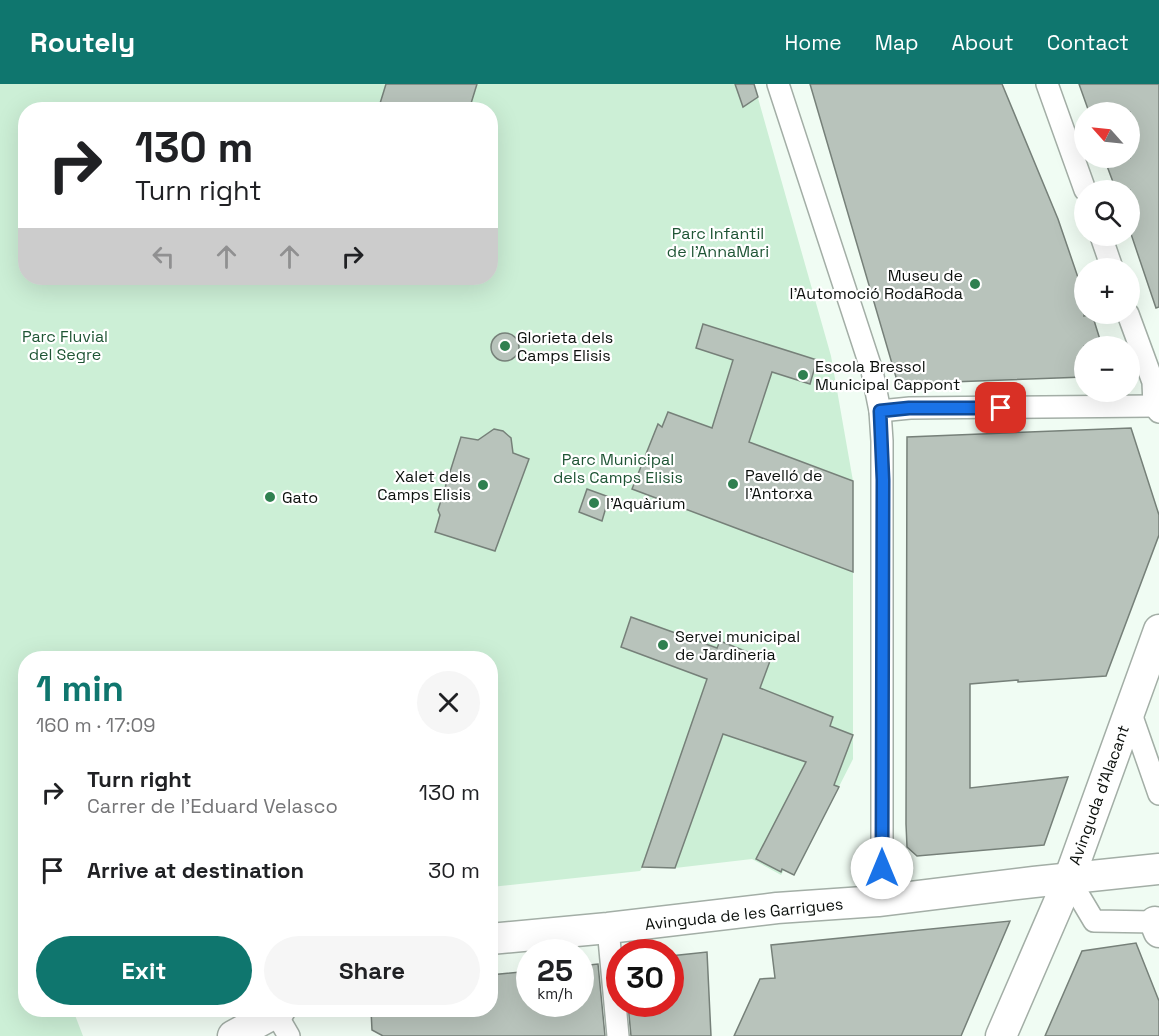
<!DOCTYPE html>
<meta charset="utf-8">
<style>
:root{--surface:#fff;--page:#f6f6f6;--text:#202124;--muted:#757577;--accent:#0f766e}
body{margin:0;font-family:"Space Grotesk",sans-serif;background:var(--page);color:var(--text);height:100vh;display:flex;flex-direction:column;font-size:22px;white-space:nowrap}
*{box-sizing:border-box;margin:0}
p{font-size:20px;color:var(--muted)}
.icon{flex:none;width:33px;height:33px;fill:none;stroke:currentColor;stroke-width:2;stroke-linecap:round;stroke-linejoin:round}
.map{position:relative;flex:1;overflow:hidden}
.details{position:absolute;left:18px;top:567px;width:480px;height:366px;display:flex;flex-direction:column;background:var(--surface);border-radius:24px;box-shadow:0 6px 24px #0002}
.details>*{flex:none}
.guide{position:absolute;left:18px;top:18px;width:480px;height:183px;border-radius:24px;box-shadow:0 6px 24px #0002;background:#fff;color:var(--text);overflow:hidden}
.needle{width:39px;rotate:297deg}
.controls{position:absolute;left:1074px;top:18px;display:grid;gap:12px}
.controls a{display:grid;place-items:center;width:66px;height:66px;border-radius:50%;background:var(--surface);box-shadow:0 6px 24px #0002;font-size:30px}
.speed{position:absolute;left:516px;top:855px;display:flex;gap:12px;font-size:30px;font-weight:700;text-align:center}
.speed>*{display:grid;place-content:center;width:78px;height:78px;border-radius:50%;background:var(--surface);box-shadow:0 6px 24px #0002;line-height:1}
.speed small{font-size:15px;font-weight:400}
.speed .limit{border:9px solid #d22;background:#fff;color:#111}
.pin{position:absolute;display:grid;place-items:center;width:51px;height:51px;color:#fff;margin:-26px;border-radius:12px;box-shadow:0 3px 9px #0006}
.me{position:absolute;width:66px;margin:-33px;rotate:0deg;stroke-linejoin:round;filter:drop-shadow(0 0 4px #0008)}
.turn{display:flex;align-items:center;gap:21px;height:126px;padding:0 18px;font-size:27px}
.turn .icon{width:78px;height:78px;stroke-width:2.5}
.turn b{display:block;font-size:42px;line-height:51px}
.lanes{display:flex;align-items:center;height:57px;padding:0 18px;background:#0003;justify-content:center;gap:30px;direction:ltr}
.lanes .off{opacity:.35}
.round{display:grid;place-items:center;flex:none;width:63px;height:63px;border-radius:32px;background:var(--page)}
.head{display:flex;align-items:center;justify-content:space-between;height:102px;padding:0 18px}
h1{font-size:36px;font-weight:800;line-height:45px;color:var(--accent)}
.primary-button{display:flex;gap:12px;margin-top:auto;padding:12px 18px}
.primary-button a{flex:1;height:69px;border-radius:36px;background:var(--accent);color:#fff;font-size:24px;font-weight:800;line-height:69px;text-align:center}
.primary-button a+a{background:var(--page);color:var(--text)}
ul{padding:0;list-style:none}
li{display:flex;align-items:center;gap:18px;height:78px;padding:0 18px}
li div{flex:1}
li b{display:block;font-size:22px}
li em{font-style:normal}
header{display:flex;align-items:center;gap:36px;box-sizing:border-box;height:84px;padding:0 30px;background:var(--accent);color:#fff}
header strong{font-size:28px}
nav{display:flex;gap:33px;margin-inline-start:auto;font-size:21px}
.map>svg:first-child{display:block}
.green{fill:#ccefd6;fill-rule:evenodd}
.building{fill:#b8c3bb;stroke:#768079;stroke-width:1.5}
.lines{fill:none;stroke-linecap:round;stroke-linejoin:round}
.street-casing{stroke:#a3aea6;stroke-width:24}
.secondary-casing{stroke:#a3aea6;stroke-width:33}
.street{stroke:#fff;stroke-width:21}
.secondary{stroke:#fff;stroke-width:30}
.route-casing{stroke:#114b97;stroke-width:15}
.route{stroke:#1a73e8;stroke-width:10}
.poi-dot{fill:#308050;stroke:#fff;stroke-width:2}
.labels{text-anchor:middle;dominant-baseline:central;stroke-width:4.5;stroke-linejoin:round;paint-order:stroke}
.park-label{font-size:16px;fill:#1f5535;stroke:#fff}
.poi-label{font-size:16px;fill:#0c100d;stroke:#fff;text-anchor:start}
.street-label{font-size:16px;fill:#0c100d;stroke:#fff}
</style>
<header>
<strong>Routely</strong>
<nav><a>Home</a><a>Map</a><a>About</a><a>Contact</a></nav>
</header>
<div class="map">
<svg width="1159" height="952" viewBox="0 0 1159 952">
<rect width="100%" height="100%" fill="#f0fcf3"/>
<!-- green -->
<path class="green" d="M0 0H754L831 272 853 397V675L794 791 784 786 781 791 752 775 675 784 643 783 640 787 491 803 490 574H26V926H73L83 952H0ZM26 26H490V194H26Z"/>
<!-- building -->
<g class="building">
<polygon points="386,0 477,0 469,26 378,26"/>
<polygon points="735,0 754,0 758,13 743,23"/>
<polygon points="810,0 1002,0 1058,135 1084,211 1084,232 1092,230 1102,262 1084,262 1084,293 898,300"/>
<polygon points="1079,0 1159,0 1159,223 1156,224 1130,147 1130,106 1116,106 1104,74 1130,74 1130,28 1089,28"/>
<polygon points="703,240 817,276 810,300 772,288 749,358 853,397 853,488 632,405 658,340 662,343 668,328 712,344 733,276 696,264"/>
<circle cx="505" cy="263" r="14"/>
<polygon points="1131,344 1159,431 1159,451 1106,592 1018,598 1018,596 970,600 970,704 1068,693 1044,761 917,772 907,763 906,740 907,353"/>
<polygon points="494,345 503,347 511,354 513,369 529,375 495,467 435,448 440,431 438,426 461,353 478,356"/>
<polygon points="587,405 609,413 602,437 579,428"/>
<polygon points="631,533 717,564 720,557 770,577 760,604 833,633 830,642 853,651 834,701 839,703 794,791 782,785 781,788 756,775 806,678 723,650 675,784 642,783 707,595 621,563"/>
<polygon points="1010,837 961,952 734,952 760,895 775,894 771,861"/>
<polygon points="1136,859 1159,917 1159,952 1045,952 1082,867"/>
<polygon points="707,868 711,952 631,952 628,920 670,920 670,872"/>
<polygon points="598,880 605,952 383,952 372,946 371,926 490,926 490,891 530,887 530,920 580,920 580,882"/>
</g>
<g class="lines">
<defs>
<g id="street">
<polyline points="778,0 872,287 880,327 882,357 882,788 878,817"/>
<polyline points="1047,0 1085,106"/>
<polyline points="1101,152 1112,184"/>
<polyline points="1128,230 1153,298 1154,322 1159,328"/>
<polyline points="880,327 910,324 1154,322"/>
<polyline points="1130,627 1159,710"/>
<polyline points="1069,795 1094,837 1155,838 1159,835"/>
<polyline points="608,844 618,952"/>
<polyline points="275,928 289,952"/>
</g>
<g id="secondary">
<polyline points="1155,838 1159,848"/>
<polyline points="490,855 608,844 777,824 878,817 1034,798 1159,785"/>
<polyline points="233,952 280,926"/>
<polyline points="1001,952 1069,795 1159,546"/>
</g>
</defs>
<!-- street casing -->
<use href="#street" class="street-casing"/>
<!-- secondary casing -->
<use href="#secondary" class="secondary-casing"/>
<!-- street -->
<use href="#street" class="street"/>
<!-- secondary -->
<use href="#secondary" class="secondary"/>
</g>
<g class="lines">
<defs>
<polyline id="route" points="882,784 883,396 880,327 909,324 1001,324"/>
</defs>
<!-- route casing -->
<use href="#route" class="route-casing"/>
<!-- route -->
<use href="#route" class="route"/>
</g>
<!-- markers -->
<g class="poi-dot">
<circle cx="975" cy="200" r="6"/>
<circle cx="505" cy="262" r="6"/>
<circle cx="803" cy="291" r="6"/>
<circle cx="733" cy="400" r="6"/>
<circle cx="483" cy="401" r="6"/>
<circle cx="270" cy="413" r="6"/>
<circle cx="594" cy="419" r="6"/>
<circle cx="663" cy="561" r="6"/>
</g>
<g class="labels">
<!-- park labels -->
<g class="park-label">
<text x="718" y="149">Parc Infantil<tspan x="718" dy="18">de l'AnnaMari</tspan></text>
<text x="65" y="252">Parc Fluvial<tspan x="65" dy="18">del Segre</tspan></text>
<text x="618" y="375">Parc Municipal<tspan x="618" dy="18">dels Camps Elisis</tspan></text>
</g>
<!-- poi labels -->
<g class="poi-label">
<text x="963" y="191" text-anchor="end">Museu de<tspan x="963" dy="18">l'Automoció RodaRoda</tspan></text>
<text x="517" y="253">Glorieta dels<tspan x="517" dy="18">Camps Elisis</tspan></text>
<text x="815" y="282">Escola Bressol<tspan x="815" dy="18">Municipal Cappont</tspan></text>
<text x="745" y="391">Pavelló de<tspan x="745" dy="18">l'Antorxa</tspan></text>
<text x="471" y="392" text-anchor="end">Xalet dels<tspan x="471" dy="18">Camps Elisis</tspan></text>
<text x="282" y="413">Gato</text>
<text x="606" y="419">l'Aquàrium</text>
<text x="675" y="552">Servei municipal<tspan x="675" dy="18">de Jardineria</tspan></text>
</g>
<!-- street labels -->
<g class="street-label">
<text transform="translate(1099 711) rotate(-70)">Avinguda d'Alacant</text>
<text transform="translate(744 830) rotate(-6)">Avinguda de les Garrigues</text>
</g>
</g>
</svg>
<div class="controls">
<a><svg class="needle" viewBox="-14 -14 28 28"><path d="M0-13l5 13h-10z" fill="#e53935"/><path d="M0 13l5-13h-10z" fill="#757577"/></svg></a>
<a><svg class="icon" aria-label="search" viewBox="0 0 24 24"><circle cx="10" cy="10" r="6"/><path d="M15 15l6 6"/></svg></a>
<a>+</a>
<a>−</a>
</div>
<div class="speed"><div>25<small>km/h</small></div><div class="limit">30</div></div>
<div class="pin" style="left:1001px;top:324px;background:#d93025"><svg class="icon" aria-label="arrive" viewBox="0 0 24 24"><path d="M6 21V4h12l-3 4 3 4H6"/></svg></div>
<svg class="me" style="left:882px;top:784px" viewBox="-20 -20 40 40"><circle r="19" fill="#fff"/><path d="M0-13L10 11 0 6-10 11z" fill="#1a73e8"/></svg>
<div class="guide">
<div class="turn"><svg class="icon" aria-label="right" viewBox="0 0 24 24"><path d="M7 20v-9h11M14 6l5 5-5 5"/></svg><div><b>130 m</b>Turn right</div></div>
<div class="lanes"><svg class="icon off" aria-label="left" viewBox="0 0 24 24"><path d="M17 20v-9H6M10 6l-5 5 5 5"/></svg><svg class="icon off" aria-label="ahead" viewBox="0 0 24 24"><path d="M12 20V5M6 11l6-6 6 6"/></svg><svg class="icon off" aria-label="ahead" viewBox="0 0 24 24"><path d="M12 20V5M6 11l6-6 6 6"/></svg><svg class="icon" aria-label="right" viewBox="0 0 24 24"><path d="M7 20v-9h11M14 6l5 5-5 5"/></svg></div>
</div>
<section class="details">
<div class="head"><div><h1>1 min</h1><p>160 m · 17:09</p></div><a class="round"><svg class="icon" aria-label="close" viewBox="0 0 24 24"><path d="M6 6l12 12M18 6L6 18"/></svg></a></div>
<ul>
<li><svg class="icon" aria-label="right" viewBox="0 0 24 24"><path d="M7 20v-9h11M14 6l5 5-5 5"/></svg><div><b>Turn right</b><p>Carrer de l'Eduard Velasco</p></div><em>130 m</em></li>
<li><svg class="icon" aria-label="arrive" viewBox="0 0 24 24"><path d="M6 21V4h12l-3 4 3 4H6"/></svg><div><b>Arrive at destination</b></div><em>30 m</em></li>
</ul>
<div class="primary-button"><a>Exit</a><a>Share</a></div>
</section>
</div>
